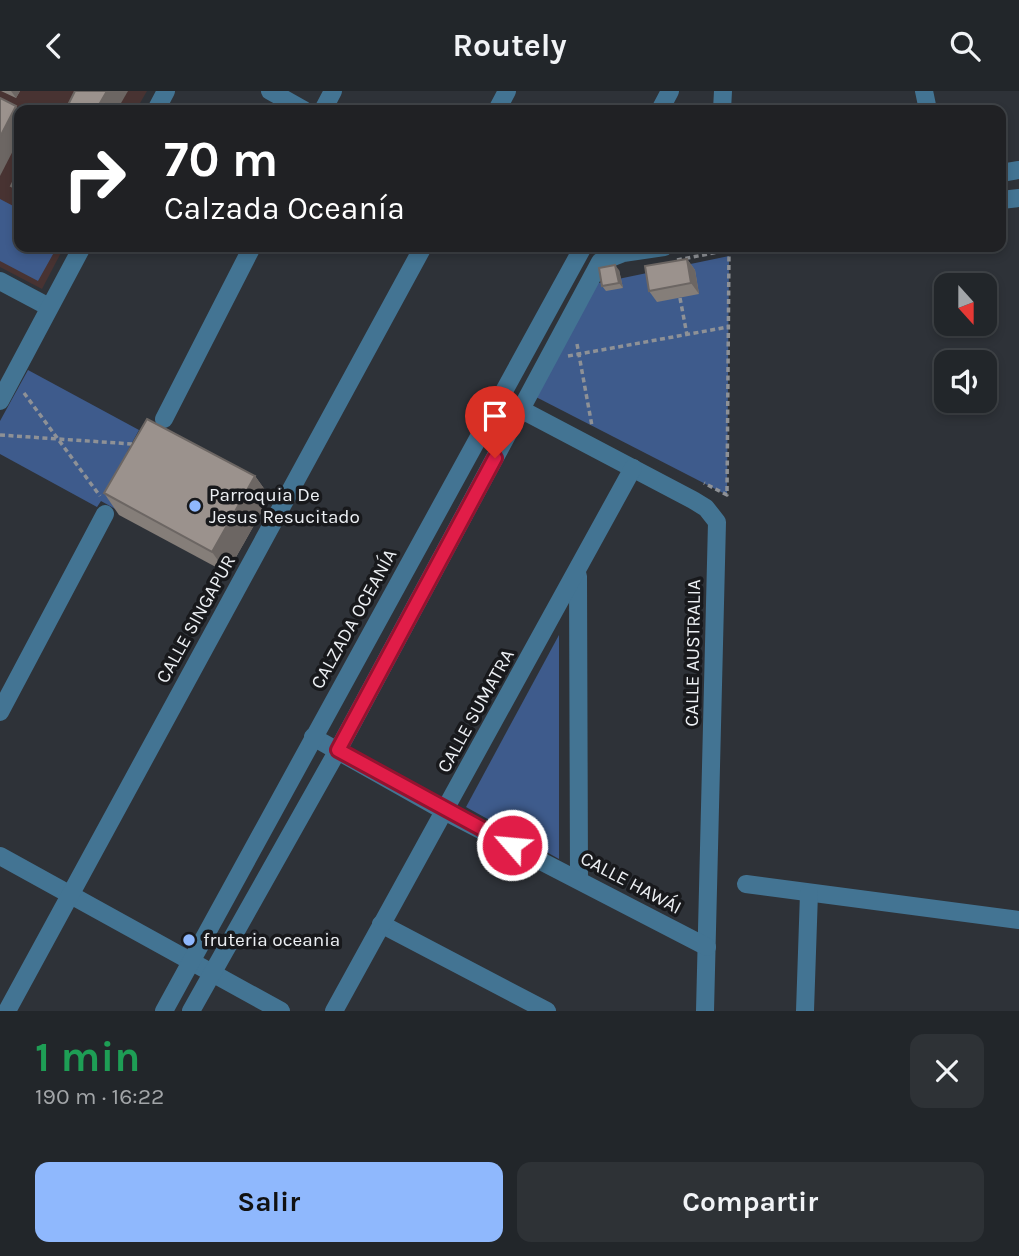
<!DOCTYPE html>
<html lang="es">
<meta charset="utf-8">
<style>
:root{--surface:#22262a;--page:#2e3236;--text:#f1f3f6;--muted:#a2a5a8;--line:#3f4347;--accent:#8fb8fd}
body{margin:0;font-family:Karla,sans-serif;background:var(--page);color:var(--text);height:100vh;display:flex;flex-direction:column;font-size:26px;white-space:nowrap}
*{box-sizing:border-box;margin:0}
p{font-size:23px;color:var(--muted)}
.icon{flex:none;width:38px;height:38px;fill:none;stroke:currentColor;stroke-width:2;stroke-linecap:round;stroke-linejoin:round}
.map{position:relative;height:920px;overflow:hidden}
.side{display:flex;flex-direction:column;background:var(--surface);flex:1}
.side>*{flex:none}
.top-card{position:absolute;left:14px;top:14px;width:992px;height:147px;border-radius:14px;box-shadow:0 4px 10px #0003,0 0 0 2px var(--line);background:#202124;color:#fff;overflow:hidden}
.needle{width:46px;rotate:159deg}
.tools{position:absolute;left:934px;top:182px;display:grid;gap:14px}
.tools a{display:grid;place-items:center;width:63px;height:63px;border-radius:14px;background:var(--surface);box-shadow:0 4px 10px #0003,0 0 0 2px var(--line);font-size:35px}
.pin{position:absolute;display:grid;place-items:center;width:60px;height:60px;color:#fff;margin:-72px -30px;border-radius:50% 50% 50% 0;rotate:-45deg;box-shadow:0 0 7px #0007}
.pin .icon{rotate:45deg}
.me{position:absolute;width:77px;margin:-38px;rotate:297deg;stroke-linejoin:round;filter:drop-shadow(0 0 5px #0008)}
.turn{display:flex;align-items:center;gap:24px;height:147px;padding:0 35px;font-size:32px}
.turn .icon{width:91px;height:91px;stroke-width:2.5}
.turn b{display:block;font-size:49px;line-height:60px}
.round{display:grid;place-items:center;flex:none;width:74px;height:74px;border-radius:14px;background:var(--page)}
.head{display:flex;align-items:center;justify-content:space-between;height:119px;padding:0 35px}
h1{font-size:42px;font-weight:700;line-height:52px;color:#1e9e55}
.action{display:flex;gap:14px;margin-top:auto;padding:14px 35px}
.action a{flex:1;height:80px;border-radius:14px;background:var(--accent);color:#111;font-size:28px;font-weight:700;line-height:80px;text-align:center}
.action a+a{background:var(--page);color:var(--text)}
header{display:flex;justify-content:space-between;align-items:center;height:91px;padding:0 35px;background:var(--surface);font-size:32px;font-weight:700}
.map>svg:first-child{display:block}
.education{fill:#483332}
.green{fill:#3e5b8c}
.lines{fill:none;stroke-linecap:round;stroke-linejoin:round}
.path{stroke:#8e9196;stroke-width:3.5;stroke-dasharray:5 3.5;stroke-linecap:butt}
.minor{stroke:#437493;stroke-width:18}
.tertiary{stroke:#437493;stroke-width:18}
.wall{fill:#857e79}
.shaded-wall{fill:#6c6663}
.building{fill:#9b928d;stroke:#6c6663;stroke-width:2}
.route-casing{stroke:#92132f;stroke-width:18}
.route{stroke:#e11d48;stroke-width:12}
.poi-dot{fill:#8fb8fd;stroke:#18191c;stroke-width:2.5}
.labels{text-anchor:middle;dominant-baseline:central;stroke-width:7;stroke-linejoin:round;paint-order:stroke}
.poi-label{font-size:19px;fill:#edf0f4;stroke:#18191c;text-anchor:start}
.street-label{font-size:19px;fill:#edf0f4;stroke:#18191c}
</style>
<header><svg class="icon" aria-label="back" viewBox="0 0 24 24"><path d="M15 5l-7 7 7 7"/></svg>Routely<svg class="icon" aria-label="search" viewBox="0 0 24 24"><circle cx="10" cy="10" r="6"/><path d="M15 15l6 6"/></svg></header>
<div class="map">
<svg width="1019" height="920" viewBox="0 0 1019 920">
<rect width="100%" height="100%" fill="#2e3238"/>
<!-- education -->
<polygon class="education" points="0,0 147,0 136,19 19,19 19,156 64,156 42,198 0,176"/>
<!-- green -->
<g class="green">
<polygon points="0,108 19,118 19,156 57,156 38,190 0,170"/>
<polygon points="729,165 727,404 536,306 594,193"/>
<polygon points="28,279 139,339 127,361 132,365 119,420 101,410 97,416 0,363 0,330"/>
<polygon points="559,544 559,768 466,716"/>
</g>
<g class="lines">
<!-- path -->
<g class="path">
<polyline points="677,169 729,159 727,404 704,392"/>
<polyline points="680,207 687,244"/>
<polyline points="577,253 592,335"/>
<polyline points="568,265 728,236"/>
<polyline points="24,302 100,405"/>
<polyline points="0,344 132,353"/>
</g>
<!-- minor -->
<g class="minor">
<polyline points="270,0 304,19"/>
<polyline points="924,0 928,19"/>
<polyline points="156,19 166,0"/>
<polyline points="323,19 333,0"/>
<polyline points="497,19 507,0"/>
<polyline points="660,19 670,0"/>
<polyline points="722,19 723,0"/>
<polyline points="0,190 49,216"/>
<polyline points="0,310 82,156"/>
<polyline points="522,319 693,409 706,417 717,431 705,920"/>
<polyline points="164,328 252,156"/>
<polyline points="578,485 579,788"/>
<polyline points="0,621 105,423"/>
<polyline points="313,646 444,720 707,856"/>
<polyline points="0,765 281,920"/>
<polyline points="746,793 1019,829"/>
<polyline points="381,833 547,920"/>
<polyline points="7,920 423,156"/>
<polyline points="334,920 633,377"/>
<polyline points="805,920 809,802"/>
</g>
<!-- tertiary -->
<g class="tertiary">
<polyline points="1001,82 1019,79"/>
<polyline points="1001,109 1019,107"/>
<polyline points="164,920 583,156"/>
<polyline points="191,920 338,659 600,171 623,162 664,156"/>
</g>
</g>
<!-- wall -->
<g class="wall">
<polygon points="1,0 20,0 16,7"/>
<polygon points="19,79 19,106 11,95"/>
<polygon points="687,168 695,179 699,203 657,211 649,200"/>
<polygon points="619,179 623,197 606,200 602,195"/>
<polygon points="255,385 270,406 227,482 119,424 104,402"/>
</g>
<!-- shaded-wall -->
<g class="shaded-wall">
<polygon points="11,0 20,0 16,7"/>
<polygon points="107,0 128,0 117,19 96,19"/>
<polygon points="16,15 19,20 19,48 0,85 0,46"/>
<polygon points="687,168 695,179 699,203 691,192"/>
<polygon points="615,174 619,179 623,197 619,192"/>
<polygon points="255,385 270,406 227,482 212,461"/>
</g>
<!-- building -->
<g class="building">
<polygon points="75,0 107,0 96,19 74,19 67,16"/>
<polygon points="0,7 16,15 0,46"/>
<polygon points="19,79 19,99 11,95"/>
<polygon points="687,168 691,192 649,200 645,175"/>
<polygon points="615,174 619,192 602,195 599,177"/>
<polygon points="147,328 255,385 212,461 104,402"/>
</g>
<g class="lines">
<defs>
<polyline id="route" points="495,367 338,659 512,754"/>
</defs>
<!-- route casing -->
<use href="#route" class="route-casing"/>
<!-- route -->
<use href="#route" class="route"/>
</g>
<!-- markers -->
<g class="poi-dot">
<circle cx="195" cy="415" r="7"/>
<circle cx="189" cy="849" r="7"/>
</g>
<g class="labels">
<!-- poi labels -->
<g class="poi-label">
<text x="209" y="404">Parroquia De<tspan x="209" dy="22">Jesus Resucitado</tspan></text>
<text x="203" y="849">fruteria oceania</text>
</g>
<!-- street labels -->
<g class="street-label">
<text transform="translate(196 528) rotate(-61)">CALLE SINGAPUR</text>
<text transform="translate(354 528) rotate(-61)">CALZADA OCEANÍA</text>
<text transform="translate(693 562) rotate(-89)">CALLE AUSTRALIA</text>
<text transform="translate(476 620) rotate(-61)">CALLE SUMATRA</text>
<text transform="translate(631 792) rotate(28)">CALLE HAWÁI</text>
</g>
</g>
</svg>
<div class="tools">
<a><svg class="needle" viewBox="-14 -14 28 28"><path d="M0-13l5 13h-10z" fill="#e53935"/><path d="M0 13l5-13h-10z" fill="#a2a5a8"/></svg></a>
<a><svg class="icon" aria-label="sound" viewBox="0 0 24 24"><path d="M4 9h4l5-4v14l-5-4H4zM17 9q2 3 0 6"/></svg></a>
</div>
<div class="pin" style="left:495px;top:367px;background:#d93025"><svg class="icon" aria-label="arrive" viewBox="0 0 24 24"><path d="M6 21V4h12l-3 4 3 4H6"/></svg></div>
<svg class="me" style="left:512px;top:754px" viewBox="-20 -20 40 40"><circle r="17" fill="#e11d48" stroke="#fff" stroke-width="3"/><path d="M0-11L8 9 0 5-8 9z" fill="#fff"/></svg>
<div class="top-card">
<div class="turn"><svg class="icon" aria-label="right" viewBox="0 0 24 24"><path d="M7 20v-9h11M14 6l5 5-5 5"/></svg><div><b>70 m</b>Calzada Oceanía</div></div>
</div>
</div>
<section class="side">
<div class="head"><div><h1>1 min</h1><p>190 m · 16:22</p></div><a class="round"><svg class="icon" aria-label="close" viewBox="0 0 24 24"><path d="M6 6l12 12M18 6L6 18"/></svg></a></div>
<div class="action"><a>Salir</a><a>Compartir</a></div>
</section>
